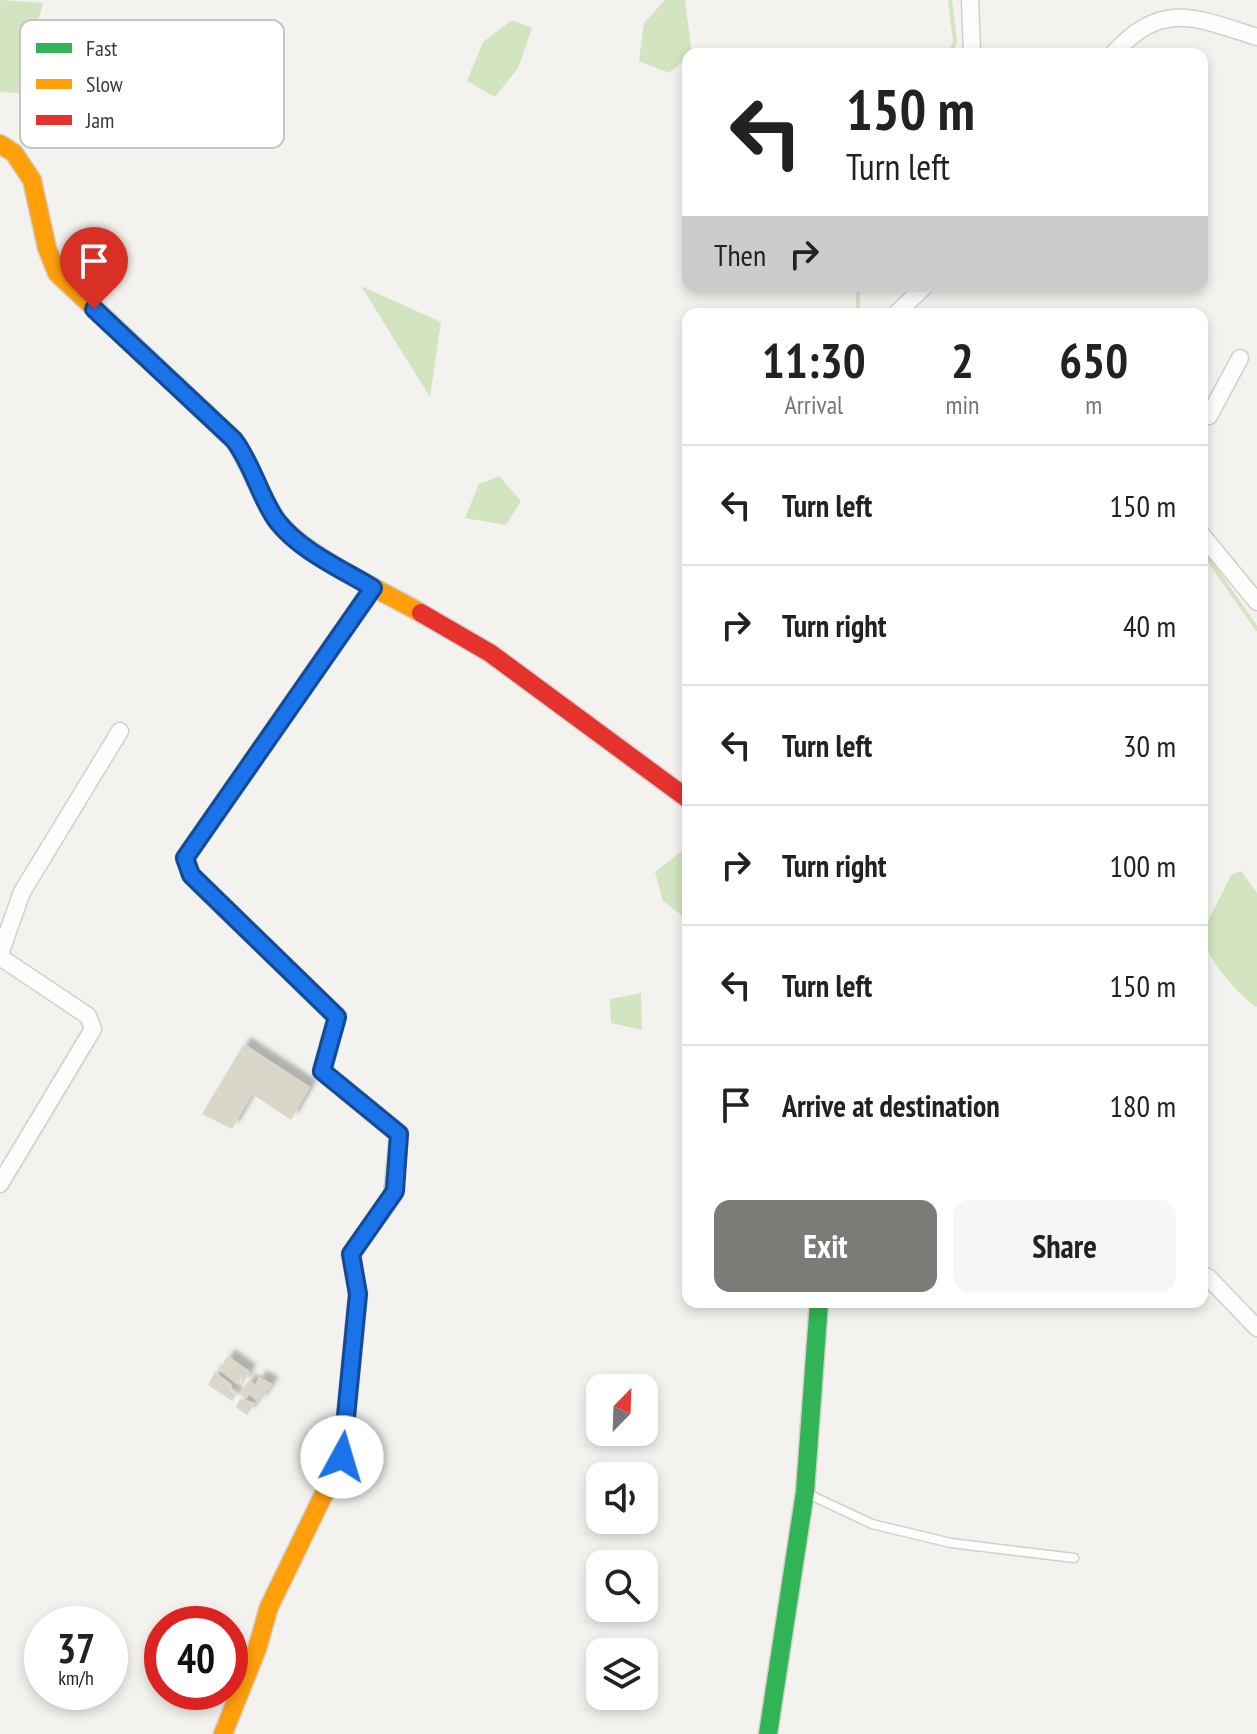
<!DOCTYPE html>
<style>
:root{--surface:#fff;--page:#f6f6f6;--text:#222;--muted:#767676;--line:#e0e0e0;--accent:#7d7b78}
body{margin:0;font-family:"PT Sans Narrow",sans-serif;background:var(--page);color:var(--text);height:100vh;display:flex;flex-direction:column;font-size:30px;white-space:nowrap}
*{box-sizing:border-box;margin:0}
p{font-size:26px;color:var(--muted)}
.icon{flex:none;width:44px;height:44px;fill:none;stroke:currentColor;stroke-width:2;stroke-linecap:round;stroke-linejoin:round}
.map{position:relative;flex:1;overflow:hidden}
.drawer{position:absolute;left:682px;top:308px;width:526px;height:1000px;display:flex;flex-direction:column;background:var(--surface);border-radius:16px;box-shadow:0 4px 12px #0003}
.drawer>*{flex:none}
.top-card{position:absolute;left:682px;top:48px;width:526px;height:244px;border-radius:16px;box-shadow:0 4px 12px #0003;background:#fff;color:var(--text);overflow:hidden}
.needle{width:52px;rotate:23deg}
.fabs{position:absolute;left:586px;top:1374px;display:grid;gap:16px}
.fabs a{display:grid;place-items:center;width:72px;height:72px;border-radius:16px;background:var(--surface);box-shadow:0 4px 12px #0003;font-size:40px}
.speed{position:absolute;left:24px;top:1606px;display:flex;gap:16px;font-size:40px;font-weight:700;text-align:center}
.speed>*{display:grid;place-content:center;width:104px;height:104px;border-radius:50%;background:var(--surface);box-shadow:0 4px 12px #0003;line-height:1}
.speed small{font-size:20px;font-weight:400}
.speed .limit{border:12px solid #d22;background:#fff;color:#111}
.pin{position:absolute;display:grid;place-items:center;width:68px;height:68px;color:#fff;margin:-82px -34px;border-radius:50% 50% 50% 0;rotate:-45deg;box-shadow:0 0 8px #0007}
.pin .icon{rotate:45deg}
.me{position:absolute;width:88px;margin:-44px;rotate:6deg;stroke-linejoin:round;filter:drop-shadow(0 0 6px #0008)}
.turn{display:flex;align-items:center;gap:28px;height:168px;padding:0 32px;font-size:36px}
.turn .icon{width:104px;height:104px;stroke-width:2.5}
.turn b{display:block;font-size:56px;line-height:68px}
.then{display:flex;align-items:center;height:76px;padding:0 32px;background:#0003;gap:16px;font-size:30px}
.eta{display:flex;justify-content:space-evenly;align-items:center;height:136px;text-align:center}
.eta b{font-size:48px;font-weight:700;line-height:56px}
.action{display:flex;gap:16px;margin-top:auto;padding:16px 32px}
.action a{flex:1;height:92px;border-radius:16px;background:var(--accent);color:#fff;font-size:32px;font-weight:700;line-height:92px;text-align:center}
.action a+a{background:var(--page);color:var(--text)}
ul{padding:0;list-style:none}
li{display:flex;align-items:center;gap:24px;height:120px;padding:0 32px;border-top:2px solid var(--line)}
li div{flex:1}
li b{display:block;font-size:30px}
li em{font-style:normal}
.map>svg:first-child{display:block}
.water{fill:#d2e4c0}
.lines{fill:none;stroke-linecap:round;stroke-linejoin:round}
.stream{stroke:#d2e4c0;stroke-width:4}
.building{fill:#d8d7ca;filter:url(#shadow)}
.lane-casing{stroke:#d1d0cd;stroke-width:11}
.street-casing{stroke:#d1d0cd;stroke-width:19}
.fast-casing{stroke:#d1d0cd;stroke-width:21}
.slow-casing{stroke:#d1d0cd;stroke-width:21}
.jam-casing{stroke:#d1d0cd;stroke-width:21}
.lane{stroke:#fdfdfc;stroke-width:8}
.street{stroke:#fdfdfc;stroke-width:16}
.fast{stroke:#30b455;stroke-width:18}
.slow{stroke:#ff9f0a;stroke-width:18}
.jam{stroke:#e5322d;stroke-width:18}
.route-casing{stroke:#114b97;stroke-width:20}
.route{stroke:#1a73e8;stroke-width:14}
.key{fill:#fff;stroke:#c5c4c3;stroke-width:2}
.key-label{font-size:22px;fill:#3d3b38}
</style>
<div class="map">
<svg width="1257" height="1734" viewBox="0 0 1257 1734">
<defs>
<filter id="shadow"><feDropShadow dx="7" dy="-7" stdDeviation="2" flood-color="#0004"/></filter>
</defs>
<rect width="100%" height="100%" fill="#f4f2ee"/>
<!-- water -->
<g class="water">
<polygon points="0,0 43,3 19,93 0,92"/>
<polygon points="665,0 685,0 692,54 669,73 639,61 644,23"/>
<polygon points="512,20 532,28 518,68 495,97 467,81 483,42"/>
<polygon points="361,286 441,322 430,397"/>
<polygon points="499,476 521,501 506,525 465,518 479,484"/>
<polygon points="683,850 688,853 688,920 663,901 655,872"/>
<path d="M1241 871 1257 893V1007C1239 997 1202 953 1202 933L1231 875Z"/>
<polygon points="641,993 642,1030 611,1023 610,999"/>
</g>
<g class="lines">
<!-- stream -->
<g class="stream">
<polyline points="950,0 955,41 951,54"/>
<polyline points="858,314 858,286"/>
<polyline points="1202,550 1257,629"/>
</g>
</g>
<!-- building -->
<g class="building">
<polygon points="244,1044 310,1087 291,1120 252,1094 232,1129 202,1114"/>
<polygon points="228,1356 249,1371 242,1386 241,1377 237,1384 219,1370"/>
<polygon points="215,1372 232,1385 231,1392 237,1394 232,1401 208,1385"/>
<polygon points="259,1377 272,1384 259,1403 249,1394 246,1399 240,1394 249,1380 255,1385"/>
<polygon points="240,1399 255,1403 247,1415 236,1407"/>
</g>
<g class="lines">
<defs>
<polyline id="lane" points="806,1493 872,1524 951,1543 1074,1558"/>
<g id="street">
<polyline points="970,0 972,54"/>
<path d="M1113 54C1162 0 1194 17 1257 37"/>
<polyline points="896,314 925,286"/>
<polyline points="1202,412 1209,416 1240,358"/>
<polyline points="1202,535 1257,602"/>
<polyline points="0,954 22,892 120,731"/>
<polyline points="0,957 88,1016 93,1029 0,1184"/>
<polyline points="1202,1274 1209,1278 1257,1328"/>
</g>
<g id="fast">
<polyline points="272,954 337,1017 322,1071 399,1134 393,1195"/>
<polyline points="768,1734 805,1492 819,1302"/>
</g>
<g id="slow">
<path d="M0 144 14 153 32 180 47 248 57 273 234 440C252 465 261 500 278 522 306 557 381 590 421 613"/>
<polyline points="272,954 191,875 185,858 373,588"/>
<polyline points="223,1734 257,1649 269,1607 342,1457 358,1294 351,1254 393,1195"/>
</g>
<polyline id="jam" points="421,613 490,653 688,799"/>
</defs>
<!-- lane casing -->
<use href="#lane" class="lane-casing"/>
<!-- street casing -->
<use href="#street" class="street-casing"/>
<!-- fast casing -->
<use href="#fast" class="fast-casing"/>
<!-- slow casing -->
<use href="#slow" class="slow-casing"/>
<!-- jam casing -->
<use href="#jam" class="jam-casing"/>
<!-- lane -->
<use href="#lane" class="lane"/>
<!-- street -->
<use href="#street" class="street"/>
<!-- fast -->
<use href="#fast" class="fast"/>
<!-- slow -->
<use href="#slow" class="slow"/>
<!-- jam -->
<use href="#jam" class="jam"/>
</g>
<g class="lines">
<defs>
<path id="route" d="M94 309 234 440C253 465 260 498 277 521 300 551 342 569 373 588L185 858 191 875 337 1017 322 1071 399 1134 395 1191 351 1254 358 1294 342 1457"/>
</defs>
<!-- route casing -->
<use href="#route" class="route-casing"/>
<!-- route -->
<use href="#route" class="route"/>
</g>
<!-- legend -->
<rect x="20" y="20" width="264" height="128" rx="12" class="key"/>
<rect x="36" y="43" width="36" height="10" fill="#30b455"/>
<rect x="36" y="79" width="36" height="10" fill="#ff9f0a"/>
<rect x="36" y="115" width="36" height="10" fill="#e5322d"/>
<g class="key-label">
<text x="86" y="56">Fast</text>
<text x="86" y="92">Slow</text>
<text x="86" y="128">Jam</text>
</g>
</svg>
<div class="fabs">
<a><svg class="needle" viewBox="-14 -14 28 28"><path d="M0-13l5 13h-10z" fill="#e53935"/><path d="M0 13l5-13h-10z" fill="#767676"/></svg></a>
<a><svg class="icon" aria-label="sound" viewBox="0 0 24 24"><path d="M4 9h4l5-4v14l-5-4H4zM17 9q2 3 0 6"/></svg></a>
<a><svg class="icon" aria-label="search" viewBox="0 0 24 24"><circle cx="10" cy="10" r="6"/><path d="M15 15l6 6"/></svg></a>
<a><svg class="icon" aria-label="layers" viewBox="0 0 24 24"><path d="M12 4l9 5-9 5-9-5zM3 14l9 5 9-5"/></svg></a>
</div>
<div class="speed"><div>37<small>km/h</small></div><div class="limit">40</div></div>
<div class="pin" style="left:94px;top:309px;background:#d93025"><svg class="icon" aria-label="arrive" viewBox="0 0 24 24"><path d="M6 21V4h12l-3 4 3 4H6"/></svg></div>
<svg class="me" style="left:342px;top:1457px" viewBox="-20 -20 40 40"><circle r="19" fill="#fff"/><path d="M0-13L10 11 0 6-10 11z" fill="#1a73e8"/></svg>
<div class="top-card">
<div class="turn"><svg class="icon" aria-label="left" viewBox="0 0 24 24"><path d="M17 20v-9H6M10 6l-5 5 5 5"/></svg><div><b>150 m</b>Turn left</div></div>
<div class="then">Then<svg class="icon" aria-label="right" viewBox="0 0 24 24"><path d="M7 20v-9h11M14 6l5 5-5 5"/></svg></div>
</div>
<section class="drawer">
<div class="eta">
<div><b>11:30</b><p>Arrival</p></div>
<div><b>2</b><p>min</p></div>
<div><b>650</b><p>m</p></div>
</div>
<ul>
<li><svg class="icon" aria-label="left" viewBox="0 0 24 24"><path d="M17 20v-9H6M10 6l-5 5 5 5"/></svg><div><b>Turn left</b></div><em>150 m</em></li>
<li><svg class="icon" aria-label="right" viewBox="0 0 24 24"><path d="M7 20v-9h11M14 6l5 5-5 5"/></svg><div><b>Turn right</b></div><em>40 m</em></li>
<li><svg class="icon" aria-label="left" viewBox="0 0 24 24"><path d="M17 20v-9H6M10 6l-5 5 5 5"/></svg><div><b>Turn left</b></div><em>30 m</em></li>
<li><svg class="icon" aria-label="right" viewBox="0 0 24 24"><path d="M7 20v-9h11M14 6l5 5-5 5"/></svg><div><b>Turn right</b></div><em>100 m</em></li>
<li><svg class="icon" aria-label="left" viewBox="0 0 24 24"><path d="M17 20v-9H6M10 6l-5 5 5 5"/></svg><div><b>Turn left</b></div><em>150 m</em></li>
<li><svg class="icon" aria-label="arrive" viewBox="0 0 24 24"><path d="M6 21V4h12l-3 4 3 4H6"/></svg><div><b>Arrive at destination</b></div><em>180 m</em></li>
</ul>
<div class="action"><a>Exit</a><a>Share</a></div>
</section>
</div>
